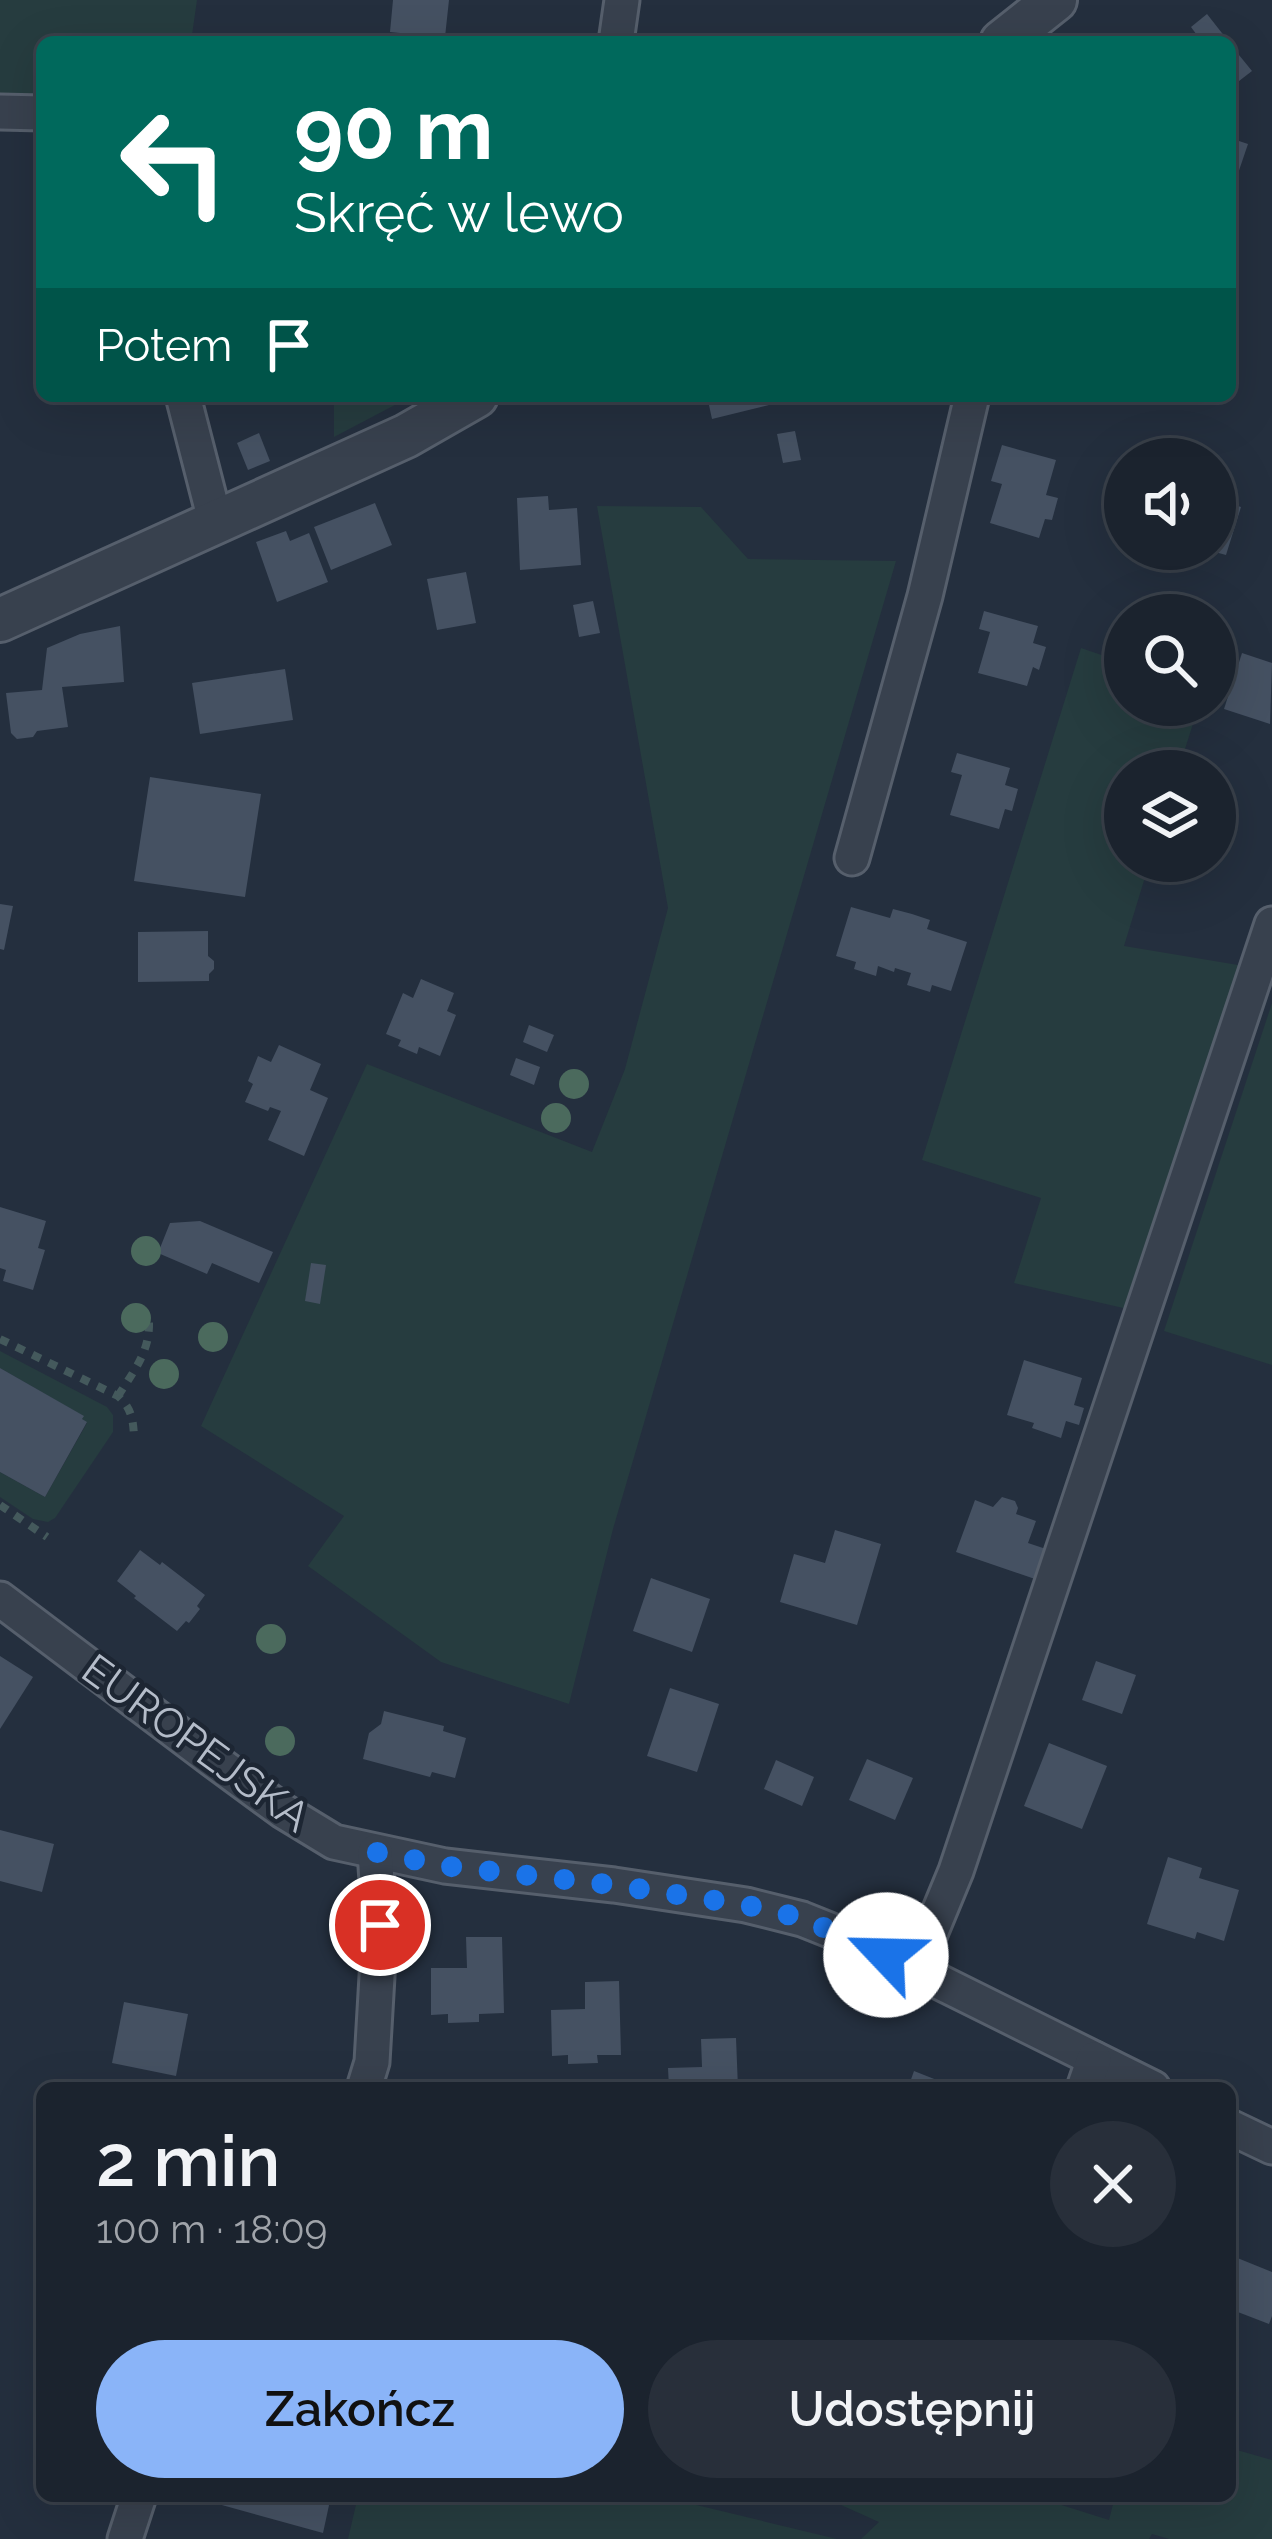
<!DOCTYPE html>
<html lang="pl">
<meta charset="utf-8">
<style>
:root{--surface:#1b232e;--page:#282f3a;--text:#f1f3f6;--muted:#a0a4aa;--line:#39404a;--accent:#8ab4f8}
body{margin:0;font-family:Raleway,sans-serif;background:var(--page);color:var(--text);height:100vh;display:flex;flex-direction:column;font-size:45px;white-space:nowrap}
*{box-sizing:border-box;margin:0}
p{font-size:39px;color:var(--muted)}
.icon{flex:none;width:66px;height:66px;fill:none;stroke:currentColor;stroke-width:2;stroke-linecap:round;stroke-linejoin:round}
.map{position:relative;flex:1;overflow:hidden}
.sheet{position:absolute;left:36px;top:2082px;width:1200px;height:420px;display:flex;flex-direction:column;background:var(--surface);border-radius:18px;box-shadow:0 12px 48px #0002,0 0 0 3px var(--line)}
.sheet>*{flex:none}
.banner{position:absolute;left:36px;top:36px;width:1200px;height:366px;border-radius:18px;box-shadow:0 12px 48px #0002,0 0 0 3px var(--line);background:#00695c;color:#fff;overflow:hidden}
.buttons{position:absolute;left:1104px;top:438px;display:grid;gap:24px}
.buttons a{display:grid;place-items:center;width:132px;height:132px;border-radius:50%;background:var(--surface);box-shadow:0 12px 48px #0002,0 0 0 3px var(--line);font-size:60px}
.pin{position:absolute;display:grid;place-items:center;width:102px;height:102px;color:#fff;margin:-51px;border:6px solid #fff;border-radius:50%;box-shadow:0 3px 12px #0007}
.me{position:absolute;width:132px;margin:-66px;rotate:294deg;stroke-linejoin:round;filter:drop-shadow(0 0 9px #0008)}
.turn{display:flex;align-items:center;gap:42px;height:252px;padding:0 60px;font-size:54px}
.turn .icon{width:156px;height:156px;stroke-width:2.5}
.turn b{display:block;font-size:84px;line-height:102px}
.then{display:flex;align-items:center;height:114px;padding:0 60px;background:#0003;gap:24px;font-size:45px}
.round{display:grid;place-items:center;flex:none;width:126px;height:126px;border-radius:63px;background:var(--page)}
.summary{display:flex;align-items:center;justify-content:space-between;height:204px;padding:0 60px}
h1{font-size:72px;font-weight:600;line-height:90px}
.action{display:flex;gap:24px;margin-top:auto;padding:24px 60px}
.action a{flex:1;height:138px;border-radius:72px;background:var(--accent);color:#111;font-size:48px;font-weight:600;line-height:138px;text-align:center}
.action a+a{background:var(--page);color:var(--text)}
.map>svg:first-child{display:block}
.green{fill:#263c3f}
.building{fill:#455162}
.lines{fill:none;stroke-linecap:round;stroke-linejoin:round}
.minor-casing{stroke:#565f6c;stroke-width:39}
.tertiary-casing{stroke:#565f6c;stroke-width:48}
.path{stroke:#44595c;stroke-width:8;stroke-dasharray:9 9;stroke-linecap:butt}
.minor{stroke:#38414e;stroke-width:33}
.tertiary{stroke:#38414e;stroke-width:42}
.tree{fill:#4b6a5d}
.route{stroke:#1a73e8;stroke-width:21;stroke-dasharray:0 37.8}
.labels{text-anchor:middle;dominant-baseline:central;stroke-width:9;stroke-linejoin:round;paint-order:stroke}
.street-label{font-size:42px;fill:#b4bcc9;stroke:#1d2633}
</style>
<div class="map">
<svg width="1272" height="2539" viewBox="0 0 1272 2539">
<rect width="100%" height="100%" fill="#242f3e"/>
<!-- green -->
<g class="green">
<polygon points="0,0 197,0 191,42 42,42 42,103 0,103"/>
<polygon points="334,396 412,396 334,437"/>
<polygon points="597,506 701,507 748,559 896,561 613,1529 569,1704 441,1662 308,1566 344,1516 201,1426 367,1064 592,1152 625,1069 668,908"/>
<polygon points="1081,648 1125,663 1125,705 1199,705 1178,771 1125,771 1125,861 1150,861 1124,946 1244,966 1132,1310 1014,1283 1041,1198 922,1160"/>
<polygon points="1272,1003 1272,1365 1164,1331"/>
<polygon points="0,1351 107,1407 113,1415 113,1432 55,1518 48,1522 33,1519 0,1497 0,1472 45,1497 87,1423 82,1419 83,1416 0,1368"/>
<polygon points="1230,2448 1272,2460 1272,2539 1169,2539 1152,2534 1149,2539 861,2539 879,2522 821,2496 1033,2496 1109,2520 1115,2496 1230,2496"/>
<polygon points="358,2496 659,2496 837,2539 348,2539"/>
</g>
<!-- building -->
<g class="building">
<polygon points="393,0 449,0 445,37 426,36 426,41 410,40 410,34 390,32"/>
<polygon points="1207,14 1229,42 1202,42 1191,27"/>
<polygon points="1230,44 1252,71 1230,88"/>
<polygon points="1230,138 1248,144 1231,194 1230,194"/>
<polygon points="707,396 771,396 773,404 712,419"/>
<polygon points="795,431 801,460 783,463 777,434"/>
<polygon points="259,433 270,461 248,470 237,443"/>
<polygon points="1002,445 1056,460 1046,495 1058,498 1052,520 1045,519 1039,538 990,523 1002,484 991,481"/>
<polygon points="548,496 549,510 577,508 581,565 520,570 517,498"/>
<polygon points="1215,499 1241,507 1226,555 1215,552"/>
<polygon points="375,503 392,545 331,570 314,527"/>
<polygon points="286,531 290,541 309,533 328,582 277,602 256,542"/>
<polygon points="466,572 476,623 437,630 427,579"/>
<polygon points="593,601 600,633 579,637 573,605"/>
<polygon points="984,611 1038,626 1033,643 1046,647 1039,670 1033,667 1027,686 978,673 990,632 979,629"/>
<polygon points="120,626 124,682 62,687 68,727 37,731 33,737 17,739 11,733 6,693 42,690 47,648 80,634"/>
<polygon points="1242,653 1272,663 1270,724 1224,709"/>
<polygon points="285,669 293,720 200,734 192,683"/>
<polygon points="957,753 1010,768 1005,785 1018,789 1012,811 1005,809 999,829 950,815 962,775 951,772"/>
<polygon points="150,777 261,794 245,897 134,881"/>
<polygon points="0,904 13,906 4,950 0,949"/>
<polygon points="851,907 890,918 893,909 912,914 930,920 927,929 967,942 951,991 932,985 930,992 907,985 911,973 895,968 894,972 878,966 876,976 854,969 856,962 836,956"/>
<polygon points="208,931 208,956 214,961 214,969 209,974 209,981 138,982 138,932"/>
<polygon points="421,979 454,993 447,1011 456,1015 440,1056 419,1047 417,1054 398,1046 401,1040 386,1034 403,993 413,998"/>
<polygon points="529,1025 554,1035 547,1052 523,1042"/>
<polygon points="279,1045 321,1064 310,1090 328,1098 304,1156 268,1140 281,1111 270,1107 268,1111 245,1102 253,1084 248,1081 258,1056 271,1062"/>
<polygon points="516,1058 540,1067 534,1085 510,1075"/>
<polygon points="0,1207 46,1221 38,1248 45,1250 33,1290 3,1281 6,1270 0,1268"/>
<polygon points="200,1221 273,1252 259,1283 212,1263 207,1274 158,1253 170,1223"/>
<polygon points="311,1263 326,1265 320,1304 305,1301"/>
<polygon points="1024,1360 1082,1378 1074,1405 1084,1408 1079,1425 1066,1421 1061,1438 1032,1428 1034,1423 1007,1415"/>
<polygon points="0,1368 84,1416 82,1419 87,1422 45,1497 0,1472"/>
<polygon points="1002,1497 1015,1501 1018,1508 1016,1514 1036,1521 1028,1543 1046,1549 1035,1579 956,1552 975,1500 993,1507"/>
<polygon points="835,1530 881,1544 857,1625 780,1602 794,1554 825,1563"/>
<polygon points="140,1550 160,1565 162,1562 205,1595 197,1606 200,1609 189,1623 186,1621 177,1631 134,1598 136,1596 117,1581"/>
<polygon points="651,1578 710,1599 692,1652 633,1631"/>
<polygon points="0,1656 33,1677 0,1729"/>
<polygon points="1096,1661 1136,1675 1122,1714 1082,1700"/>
<polygon points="670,1688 719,1704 697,1772 647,1756"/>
<polygon points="384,1711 444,1726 443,1731 466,1738 455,1778 432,1772 430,1777 363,1759 369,1733 381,1724"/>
<polygon points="1049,1743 1107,1766 1082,1829 1024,1806"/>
<polygon points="867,1759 913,1778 895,1820 849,1800"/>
<polygon points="776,1760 814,1777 802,1806 764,1789"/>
<polygon points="0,1830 54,1844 42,1892 0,1881"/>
<polygon points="1168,1857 1202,1868 1199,1878 1239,1890 1224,1941 1197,1932 1195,1939 1147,1924"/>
<polygon points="466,1937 502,1937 504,2013 479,2014 479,2022 448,2023 448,2014 431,2015 431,1968 467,1968"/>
<polygon points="619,1981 621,2055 597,2055 598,2063 568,2064 568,2055 552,2056 551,2010 585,2009 585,1982"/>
<polygon points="124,2002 188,2014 176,2076 112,2063"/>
<polygon points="736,2038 738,2088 669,2088 668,2068 702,2067 701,2039"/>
<polygon points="914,2071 957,2088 908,2088"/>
<polygon points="1230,2255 1272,2272 1272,2316 1269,2324 1230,2309"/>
<polygon points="213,2496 331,2496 323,2533 211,2502"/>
</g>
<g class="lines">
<defs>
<g id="minor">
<polyline points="616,42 622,0"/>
<polyline points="0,112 42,113"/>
<polyline points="183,396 216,524"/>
<polyline points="852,858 925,596 972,396"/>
<polyline points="0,1599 212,1759 283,1811 334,1842 445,1866 614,1885 746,1905 802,1919 857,1941 1153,2088"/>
<polyline points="915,1970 956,1871 1272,924"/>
<polyline points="364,2088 372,2062 380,1925 375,1852"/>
<polyline points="1084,2088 1094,2059"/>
<polyline points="1230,2127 1272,2147"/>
<polyline points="125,2539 139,2496"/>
</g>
<g id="tertiary">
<polyline points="1002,42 1055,0"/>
<polyline points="0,620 406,436 476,396"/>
</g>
</defs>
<!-- minor casing -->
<use href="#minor" class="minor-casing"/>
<!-- tertiary casing -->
<use href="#tertiary" class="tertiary-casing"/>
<!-- path -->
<g class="path">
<path d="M0 1339 118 1396C131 1408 133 1418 134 1436"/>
<path d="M118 1396C133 1372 150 1352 149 1322"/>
<polyline points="0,1505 47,1537"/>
</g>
<!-- minor -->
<use href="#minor" class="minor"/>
<!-- tertiary -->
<use href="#tertiary" class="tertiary"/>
</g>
<!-- trees -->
<g class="tree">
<circle cx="574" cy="1084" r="15"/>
<circle cx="556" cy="1118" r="15"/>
<circle cx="146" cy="1251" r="15"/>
<circle cx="136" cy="1318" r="15"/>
<circle cx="213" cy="1337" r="15"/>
<circle cx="164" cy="1374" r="15"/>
<circle cx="271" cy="1639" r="15"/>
<circle cx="280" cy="1741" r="15"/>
</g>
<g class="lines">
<!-- route -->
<polyline class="route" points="380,1925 375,1852 446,1866 614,1885 746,1905 802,1918 886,1955"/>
</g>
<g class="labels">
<!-- street labels -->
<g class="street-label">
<text transform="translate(196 1743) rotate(36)">EUROPEJSKA</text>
</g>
</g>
</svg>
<div class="buttons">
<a><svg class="icon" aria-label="sound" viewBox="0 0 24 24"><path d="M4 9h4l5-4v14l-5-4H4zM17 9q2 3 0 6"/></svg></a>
<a><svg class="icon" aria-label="search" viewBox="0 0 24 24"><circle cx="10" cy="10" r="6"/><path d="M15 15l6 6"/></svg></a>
<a><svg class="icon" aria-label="layers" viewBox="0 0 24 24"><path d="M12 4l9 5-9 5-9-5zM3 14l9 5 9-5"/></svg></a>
</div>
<div class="pin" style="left:380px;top:1925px;background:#d93025"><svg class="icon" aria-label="arrive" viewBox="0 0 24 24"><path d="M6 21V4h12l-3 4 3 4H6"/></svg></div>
<svg class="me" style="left:886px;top:1955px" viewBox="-20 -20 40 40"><circle r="19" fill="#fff"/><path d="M0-13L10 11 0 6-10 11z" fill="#1a73e8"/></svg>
<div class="banner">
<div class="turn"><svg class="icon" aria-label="left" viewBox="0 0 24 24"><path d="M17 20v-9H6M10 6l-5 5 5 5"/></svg><div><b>90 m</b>Skręć w lewo</div></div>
<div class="then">Potem<svg class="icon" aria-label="arrive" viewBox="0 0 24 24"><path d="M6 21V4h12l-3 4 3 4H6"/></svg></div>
</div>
<section class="sheet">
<div class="summary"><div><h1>2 min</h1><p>100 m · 18:09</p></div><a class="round"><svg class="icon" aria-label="close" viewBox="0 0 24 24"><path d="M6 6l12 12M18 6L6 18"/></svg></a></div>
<div class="action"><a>Zakończ</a><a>Udostępnij</a></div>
</section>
</div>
